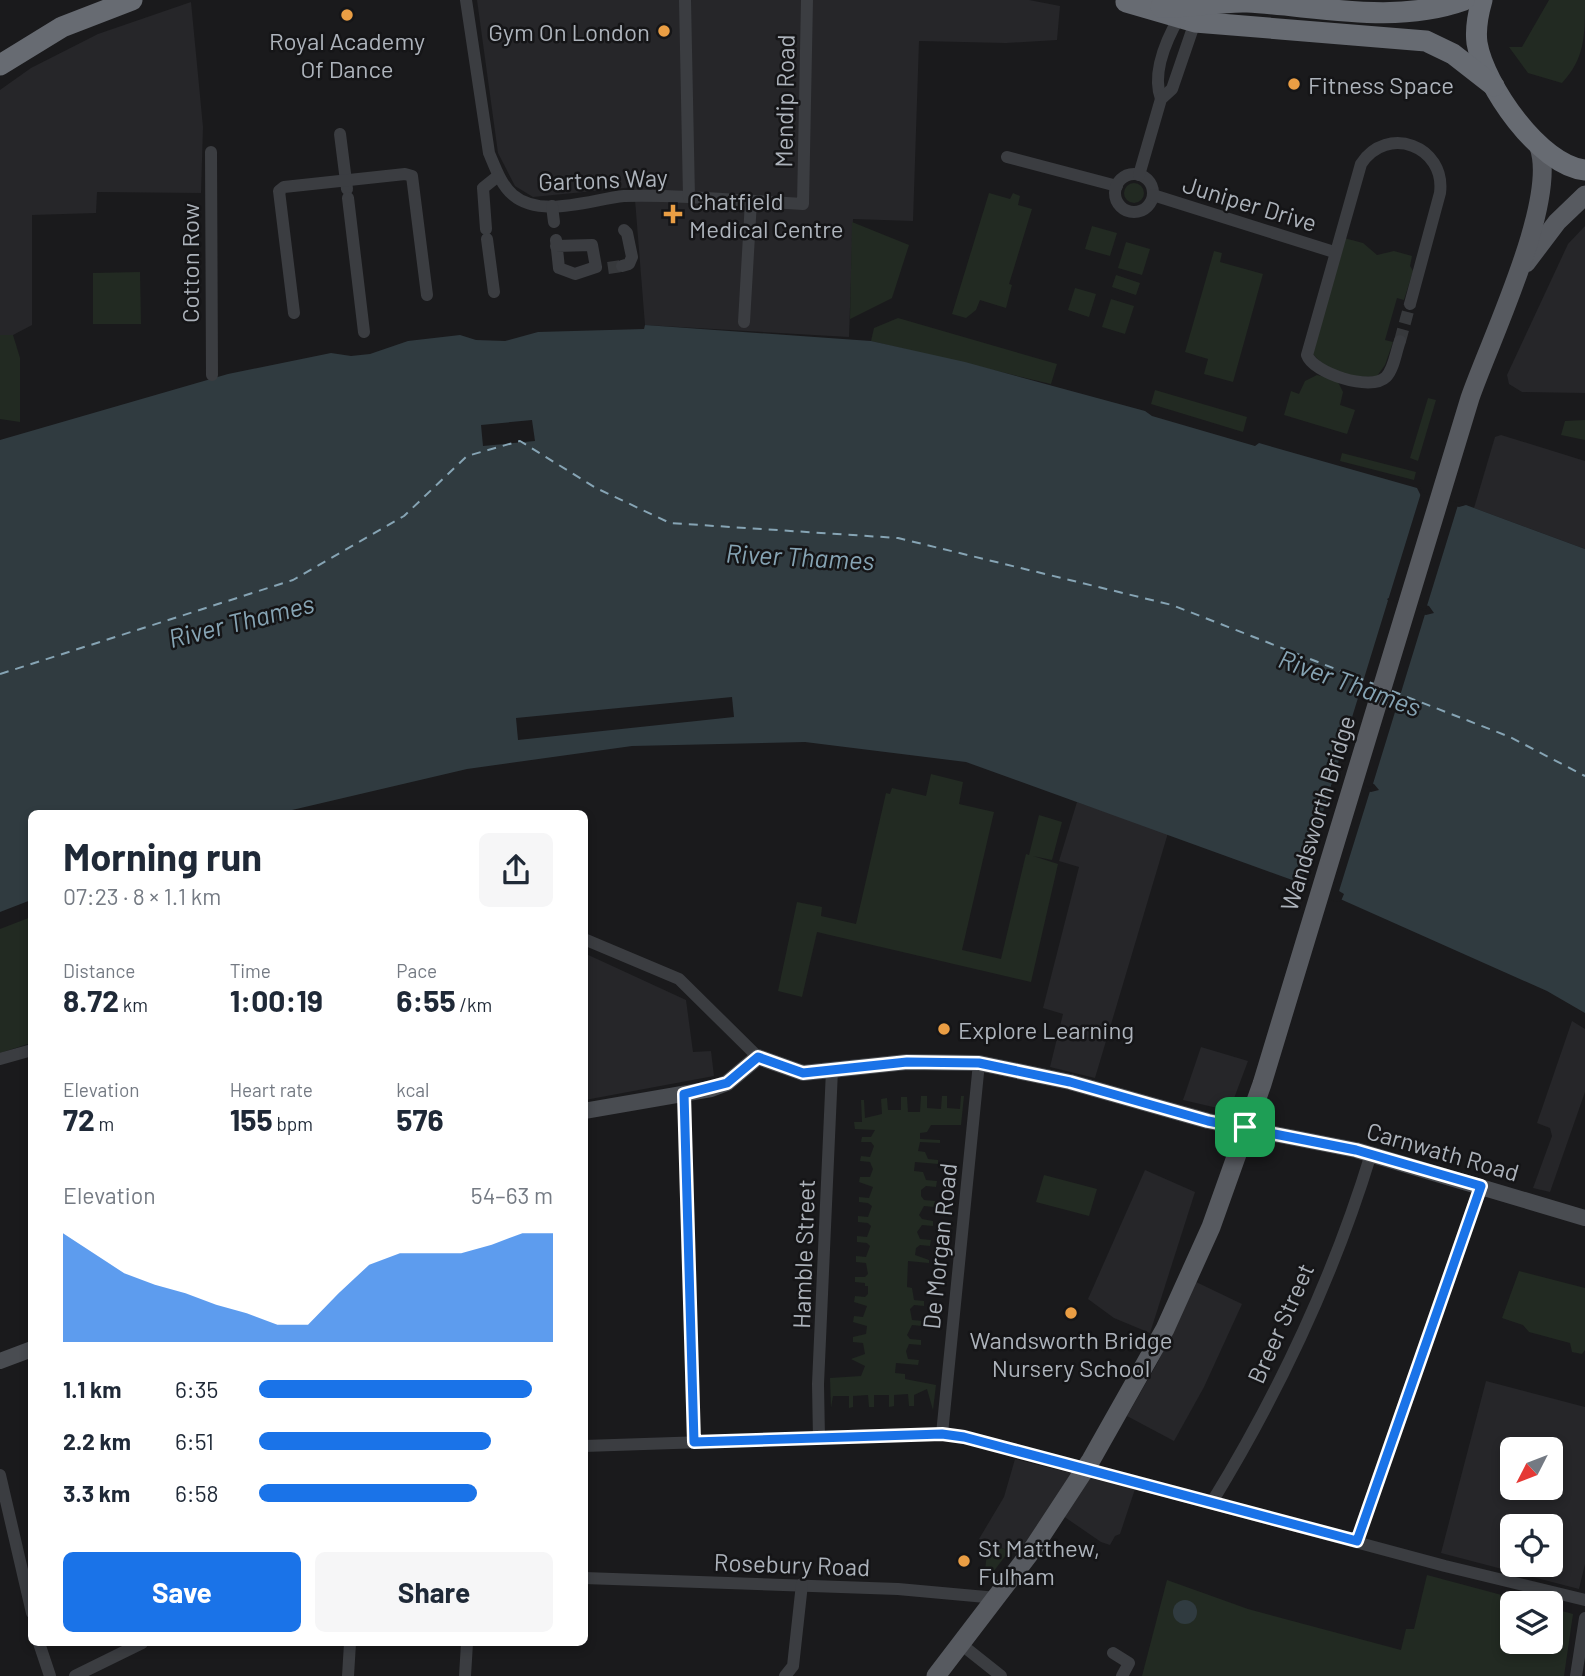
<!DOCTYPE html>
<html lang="en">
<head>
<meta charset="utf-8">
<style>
  :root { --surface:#fff; --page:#f6f6f7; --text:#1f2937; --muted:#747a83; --accent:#1a73e8 }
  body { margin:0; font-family:Barlow,sans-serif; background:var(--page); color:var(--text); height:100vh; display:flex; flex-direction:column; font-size:26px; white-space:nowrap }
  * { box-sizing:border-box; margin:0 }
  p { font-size:23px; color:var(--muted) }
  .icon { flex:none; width:38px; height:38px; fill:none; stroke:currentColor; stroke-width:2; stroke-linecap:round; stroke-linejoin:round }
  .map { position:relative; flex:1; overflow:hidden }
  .side { position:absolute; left:28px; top:810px; width:560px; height:836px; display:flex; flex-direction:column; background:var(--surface); border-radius:10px; box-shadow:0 4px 10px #0003 }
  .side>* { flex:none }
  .needle { width:46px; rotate:228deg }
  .fabs { position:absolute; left:1500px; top:1437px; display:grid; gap:14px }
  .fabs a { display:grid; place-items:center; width:63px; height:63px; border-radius:10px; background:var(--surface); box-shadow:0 4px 10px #0003; font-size:35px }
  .pin { position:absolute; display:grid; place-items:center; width:60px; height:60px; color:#fff; margin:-30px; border-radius:14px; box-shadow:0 4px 10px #0006 }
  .round { display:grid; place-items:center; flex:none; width:74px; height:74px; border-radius:10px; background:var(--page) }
  .summary { display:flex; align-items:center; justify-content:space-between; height:119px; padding:0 35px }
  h1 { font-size:38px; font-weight:700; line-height:52px }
  .stats { display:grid; grid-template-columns:repeat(3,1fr); gap:10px; height:119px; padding:7px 35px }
  .stats div { display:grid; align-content:center }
  .stats b { font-size:30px; font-weight:700 }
  .stats small { font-size:19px; font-weight:400 }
  .stats p { font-size:19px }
  .chart { height:196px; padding:14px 35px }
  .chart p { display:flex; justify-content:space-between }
  .chart svg { width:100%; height:126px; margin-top:7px; fill:var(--accent); opacity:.7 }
  .primary-button { display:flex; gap:14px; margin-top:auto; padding:14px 35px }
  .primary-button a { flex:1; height:80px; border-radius:10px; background:var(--accent); color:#fff; font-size:28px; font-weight:700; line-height:80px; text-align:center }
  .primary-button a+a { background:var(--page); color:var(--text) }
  ul { padding:0 35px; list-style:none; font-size:23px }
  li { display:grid; grid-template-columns:112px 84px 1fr; align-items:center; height:52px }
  li i { height:18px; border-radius:9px; background:var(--accent) }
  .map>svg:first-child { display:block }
</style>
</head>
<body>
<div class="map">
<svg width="1585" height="1676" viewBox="0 0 1585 1676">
  <rect width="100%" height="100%" fill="#1a1a1c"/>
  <g fill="#262629" fill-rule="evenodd">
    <polygon points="477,0 1029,0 1060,6 1057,40 1006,43 919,41 913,221 853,219 849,337 645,325 634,187 533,197 515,186 498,153"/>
    <polygon points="191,2 203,127 201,193 97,192 96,213 32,215 32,325 13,335 0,335 0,90 31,68 98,34"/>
    <polygon points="1585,226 1585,393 1522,392 1509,384 1507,375 1568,244"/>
    <polygon points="1501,435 1585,461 1585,549 1474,508 1495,437"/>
    <polygon points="1077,802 1168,833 1095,1078 1050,1067 1063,1014 1043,1008 1079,867 1059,861"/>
    <polygon points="584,953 686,1000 693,1052 711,1051 714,1076 585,1100"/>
    <polygon points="1572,1021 1585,1029 1585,1092 1550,1192 1533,1188 1552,1136 1550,1128 1537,1123"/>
    <polygon points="1201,1047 1248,1061 1233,1101 1226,1107 1213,1107 1183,1100"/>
    <polygon points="1145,1170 1195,1192 1150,1333 1114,1318 1088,1299"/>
    <polygon points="1194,1281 1242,1304 1204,1387 1174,1441 1127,1416 1158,1362"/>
    <path d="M1486,1381L1585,1407V1564L1579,1589L1441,1553ZM1512,1449H1550V1488H1512ZM1512,1526H1550V1564H1512Z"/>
    <polygon points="1015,1459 1135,1489 1120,1534 1115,1536 1110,1545 1101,1542 1053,1509 1019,1555 979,1539 1004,1497"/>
  </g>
  <g fill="#222a22">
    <path d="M1549,0H1585C1585,36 1585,58 1562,83L1528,73L1509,47H1522Z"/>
    <circle cx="1134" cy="193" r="10"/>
    <polygon points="989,193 1010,199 1013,193 1020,196 1018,205 1032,209 1009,284 1012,285 1006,308 980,300 976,310 966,318 952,314"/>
    <polygon points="852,222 909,245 892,298 850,319"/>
    <polygon points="1092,226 1117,233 1110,256 1085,249"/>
    <path d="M1344,238L1363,243L1377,255L1394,251L1412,256L1410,266L1413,271L1404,300L1397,298L1385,340L1393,342L1385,365L1377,376C1354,379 1327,372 1313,354Z"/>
    <polygon points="1126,242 1150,249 1142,275 1118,268"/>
    <polygon points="1214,251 1222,253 1220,262 1263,274 1233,382 1204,374 1208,359 1185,352"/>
    <polygon points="140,272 141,324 93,324 93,273"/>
    <polygon points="1116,275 1140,283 1136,295 1112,287"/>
    <polygon points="1075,288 1096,294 1089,317 1068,310"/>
    <polygon points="1111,299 1134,306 1125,334 1102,327"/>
    <polygon points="898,318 1057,364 1051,384 871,341 874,328"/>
    <polygon points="0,335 13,335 20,358 20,422 0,419"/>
    <polygon points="1317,375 1337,380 1343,392 1340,405 1355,410 1347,434 1284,415 1291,391 1299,394 1305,381"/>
    <polygon points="1155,390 1247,417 1243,432 1151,404"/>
    <polygon points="1428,398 1436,400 1418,461 1410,458"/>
    <polygon points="1585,420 1585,440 1561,435 1565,421"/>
    <polygon points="1342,453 1416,472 1414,480 1340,461"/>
    <polygon points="931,774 963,782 959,804 994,812 962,950 1001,959 1026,854 1029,855 1039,815 1062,822 1052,860 1033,856 1058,864 1031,982 817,932 802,997 778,991 797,902 822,907 821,916 856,924 886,793 890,794 892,788 926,796"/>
    <polygon points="31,917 31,1043 0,1053 0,929"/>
    <polygon points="921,1096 927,1096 927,1108 941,1109 942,1096 947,1096 947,1108 960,1109 961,1096 964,1096 961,1125 931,1125 927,1132 920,1133 920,1139 940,1140 940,1143 920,1142 918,1151 925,1152 928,1159 938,1160 938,1164 915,1162 914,1171 923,1172 926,1180 937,1181 936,1187 926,1186 921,1190 921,1196 924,1200 935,1201 934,1207 924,1206 919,1215 922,1219 933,1221 933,1226 922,1225 917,1232 920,1239 931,1240 930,1246 920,1245 916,1248 915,1255 929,1260 929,1263 908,1261 907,1287 912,1288 914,1300 924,1301 924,1306 914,1305 910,1309 912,1320 923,1321 922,1326 912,1325 907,1335 910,1339 921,1340 921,1345 909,1344 906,1351 908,1359 919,1360 918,1365 896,1363 895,1373 905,1374 905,1379 936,1385 933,1410 927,1389 914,1395 914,1406 909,1406 908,1394 894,1395 894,1406 889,1407 889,1395 874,1395 874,1407 869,1407 868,1395 853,1396 853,1407 849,1408 849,1396 833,1396 831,1408 830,1378 861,1376 865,1366 851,1359 865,1354 863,1343 853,1342 853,1337 866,1334 867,1326 853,1322 854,1316 863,1317 867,1306 854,1302 855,1296 865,1297 868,1294 868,1286 865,1286 865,1283 855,1282 855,1277 865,1277 868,1274 866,1263 856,1262 856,1256 866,1257 870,1246 867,1243 857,1242 857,1236 867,1237 871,1226 868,1223 858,1222 858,1216 868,1217 872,1206 868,1203 859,1202 859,1197 869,1198 873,1187 859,1182 860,1177 870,1177 873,1169 870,1162 860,1161 861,1156 870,1157 874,1146 871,1142 861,1142 862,1137 871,1137 875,1130 855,1129 854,1122 862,1122 861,1100 864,1100 865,1118 882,1114 881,1099 887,1098 888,1110 901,1110 901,1097 907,1097 908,1112 920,1112"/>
    <polygon points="1044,1175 1097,1189 1089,1216 1036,1202"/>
    <polygon points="1519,1271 1585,1288 1585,1350 1582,1354 1572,1352 1570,1343 1529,1332 1523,1325 1502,1318"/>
    <polygon points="988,1543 1009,1551 987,1580 984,1580"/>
    <polygon points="1427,1575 1532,1603 1512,1603 1512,1642 1550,1642 1551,1608 1573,1614 1564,1676 1142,1676 1167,1580 1248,1609 1401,1650 1406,1629 1414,1629"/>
  </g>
  <g fill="#303b40" fill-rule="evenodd">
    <path d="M645,325L871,341L965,362L1145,411L1152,416L1255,446L1259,443L1417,488L1421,496L1459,507L1466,505L1585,549V1013L1547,991L1320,890L966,762L805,742L632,746L467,769L275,814H32L31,900L0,912V440L228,374L331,353L351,356L370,354L408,341L460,335L476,340L505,341L538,332L644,329ZM1393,596L1429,606L1434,613L1426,615L1391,604L1387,599ZM1338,773L1374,784L1379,790L1371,792L1336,781L1332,776Z"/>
    <circle cx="1185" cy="1612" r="12"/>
  </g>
  <g fill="#1a1a1c">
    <polygon points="532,420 535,441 483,446 481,425"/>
    <polygon points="1420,487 1423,493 1459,503 1465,501 1463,506 1458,505 1426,609 1391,600 1426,611 1372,787 1336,777 1371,788 1339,891 1344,894 1341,901 1336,902 1297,884 1298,879 1302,880 1421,493"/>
    <polygon points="732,697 734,717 518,740 516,718"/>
  </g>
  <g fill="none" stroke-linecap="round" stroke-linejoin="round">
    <g stroke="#86a4b4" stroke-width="2" stroke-dasharray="9 7" stroke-linecap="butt">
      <polyline points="0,674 293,580 404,516 467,456 520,441 596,488 670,523 898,538 1172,605 1374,684"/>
      <polyline points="1392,691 1510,737 1585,776"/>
    </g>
    <g stroke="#37393c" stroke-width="12" stroke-dasharray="12 6" stroke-linecap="butt">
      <polyline points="608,268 622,266"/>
      <polyline points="1400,341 1410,304"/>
    </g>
    <g stroke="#3b3d41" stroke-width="12">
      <path d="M466,0L489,153C495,167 501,185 513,195C541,219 592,199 624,196C646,195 668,196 689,197"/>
      <polyline points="685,0 689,197 803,204 807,0"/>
      <path d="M1161,99C1151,72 1167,38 1181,14"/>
      <polyline points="340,134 347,189"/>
      <polyline points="211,152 212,375"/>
      <polyline points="1007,157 1117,186"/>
      <circle cx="1134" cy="193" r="19"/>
      <polyline points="1139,175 1161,99 1172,89 1196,19"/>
      <polyline points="1153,195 1334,252"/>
      <polyline points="348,198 364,332"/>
      <polyline points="552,206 554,222"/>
      <polyline points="486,229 483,188 498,176"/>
      <polyline points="487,239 494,292"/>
      <polyline points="556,240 559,268 575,274 596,267 592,245 556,246"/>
      <polyline points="622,266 629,264 632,257 627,233 624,230"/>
      <polyline points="294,313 279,191 284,187 405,174 412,176 427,295"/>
      <polyline points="744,322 751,201"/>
      <path d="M1400,341C1396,351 1394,369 1386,377C1371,392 1313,373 1307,355L1361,164C1387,124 1446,146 1440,193L1410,304"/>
      <polyline points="584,939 679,979 758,1057"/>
      <polyline points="0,1059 32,1050"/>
      <polyline points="684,1094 694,1442"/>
      <polyline points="942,1434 979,1063"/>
      <polyline points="819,1439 818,1384 832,1070"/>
      <polyline points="584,1446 942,1434 964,1437 1445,1566 1585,1600"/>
      <polyline points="0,1475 32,1613"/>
      <path d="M1212,1502C1278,1394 1334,1275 1371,1154"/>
      <polyline points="1357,1541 1481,1186"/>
      <polyline points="584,1578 898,1589 997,1598"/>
      <polyline points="39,1643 50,1676"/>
      <polyline points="962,1645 1001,1676"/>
      <polyline points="1113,1653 1129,1663 1122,1676"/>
      <polyline points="75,1676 142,1643"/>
      <polyline points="348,1676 350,1643"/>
      <polyline points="465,1676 467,1643"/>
      <polyline points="785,1676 793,1666 802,1584"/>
      <polyline points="1576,1676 1585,1618"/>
    </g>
    <g stroke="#494c51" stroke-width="16">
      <polyline points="584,1111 711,1089 727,1083 758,1057 803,1073 907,1062 979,1063 1070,1082 1208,1121 1356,1150 1585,1218"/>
      <polyline points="0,1361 32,1349"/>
    </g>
    <g stroke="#575a60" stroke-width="19">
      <polyline points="1526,263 1557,222 1585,195"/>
      <path d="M936,1676L1030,1553L1091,1460L1165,1329L1211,1227L1262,1084L1470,398C1490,340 1558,201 1539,147"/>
    </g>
    <g stroke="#676b72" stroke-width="21">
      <path d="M1482,0C1478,14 1475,28 1477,43C1484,85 1540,166 1585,170"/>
      <polyline points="1126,2 1195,22 1426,41 1453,54 1494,86"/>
      <path d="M1161,7C1190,8 1218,1 1247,2C1319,6 1394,25 1464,0"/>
      <polyline points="0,65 62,27 132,0"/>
    </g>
  </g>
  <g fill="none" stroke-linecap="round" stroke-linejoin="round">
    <defs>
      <polygon id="route" points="758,1057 803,1073 907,1062 979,1063 1070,1082 1208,1121 1356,1150 1481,1186 1357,1541 964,1437 942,1434 694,1442 684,1094 727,1083"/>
    </defs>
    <use href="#route" stroke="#fff" stroke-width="14"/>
    <use href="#route" stroke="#1a73e8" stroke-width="9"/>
  </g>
  <g fill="#ea9e44" stroke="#151517" stroke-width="2.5">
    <circle cx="347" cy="15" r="7"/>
    <circle cx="664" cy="31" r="7"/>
    <circle cx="1294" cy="84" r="7"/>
    <path d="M669.5 203.5h7v7h7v7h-7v7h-7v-7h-7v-7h7z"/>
    <circle cx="944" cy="1029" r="7"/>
    <circle cx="1071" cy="1313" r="7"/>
    <circle cx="964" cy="1561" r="7"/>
  </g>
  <g text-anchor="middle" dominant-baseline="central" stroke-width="5" stroke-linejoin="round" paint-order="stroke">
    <g font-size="24" fill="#adb3bb" stroke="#151517" text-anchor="start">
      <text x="650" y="31" text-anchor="end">Gym On London</text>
      <text x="347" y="40" text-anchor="middle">Royal Academy<tspan x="347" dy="28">Of Dance</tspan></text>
      <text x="1308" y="84">Fitness Space</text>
      <text x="689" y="200">Chatfield<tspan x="689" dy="28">Medical Centre</tspan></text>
      <text x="958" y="1029">Explore Learning</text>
      <text x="1071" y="1339" text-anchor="middle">Wandsworth Bridge<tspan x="1071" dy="28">Nursery School</tspan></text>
      <text x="978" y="1547">St Matthew,<tspan x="978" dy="28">Fulham</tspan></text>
    </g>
    <g font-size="24" fill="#adb3bb" stroke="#151517">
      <text transform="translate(784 101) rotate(-89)">Mendip Road</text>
      <text transform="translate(603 179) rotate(-2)">Gartons Way</text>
      <text transform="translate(1250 203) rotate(17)">Juniper Drive</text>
      <text transform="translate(189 263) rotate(-90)">Cotton Row</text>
      <text transform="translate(1317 813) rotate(-73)">Wandsworth Bridge</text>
      <text transform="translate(1443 1151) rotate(16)">Carnwath Road</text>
      <text transform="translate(939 1246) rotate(-84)">De Morgan Road</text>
      <text transform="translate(803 1254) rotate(-88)">Hamble Street</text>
      <text transform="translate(1280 1323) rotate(-66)">Breer Street</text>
      <text transform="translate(792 1564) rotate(2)">Rosebury Road</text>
    </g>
    <g font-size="26" font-style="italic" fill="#86a4b4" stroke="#151517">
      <text transform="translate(800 556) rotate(3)">River Thames</text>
      <text transform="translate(241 620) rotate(-14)">River Thames</text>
      <text transform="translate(1350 682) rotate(20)">River Thames</text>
    </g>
  </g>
</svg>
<div class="fabs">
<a><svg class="needle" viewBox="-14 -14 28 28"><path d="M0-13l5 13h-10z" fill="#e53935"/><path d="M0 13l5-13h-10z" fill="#747a83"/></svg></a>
<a><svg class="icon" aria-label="locate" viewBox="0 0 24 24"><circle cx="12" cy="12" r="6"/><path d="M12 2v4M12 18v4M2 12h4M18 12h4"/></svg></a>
<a><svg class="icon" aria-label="layers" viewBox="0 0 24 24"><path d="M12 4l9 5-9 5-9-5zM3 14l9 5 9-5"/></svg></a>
</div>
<div class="pin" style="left:1245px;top:1127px;background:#1e9e55"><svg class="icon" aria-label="arrive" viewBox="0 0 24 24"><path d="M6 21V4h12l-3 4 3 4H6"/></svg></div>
<section class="side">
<div class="summary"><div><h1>Morning run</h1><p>07:23 · 8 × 1.1 km</p></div><a class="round"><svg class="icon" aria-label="share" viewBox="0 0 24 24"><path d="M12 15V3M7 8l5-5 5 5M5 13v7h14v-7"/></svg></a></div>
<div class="stats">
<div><p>Distance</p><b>8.72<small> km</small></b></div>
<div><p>Time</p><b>1:00:19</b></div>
<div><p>Pace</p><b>6:55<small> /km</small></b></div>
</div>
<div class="stats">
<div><p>Elevation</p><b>72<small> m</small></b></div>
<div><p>Heart rate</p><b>155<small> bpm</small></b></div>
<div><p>kcal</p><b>576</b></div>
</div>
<div class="chart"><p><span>Elevation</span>54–63 m</p>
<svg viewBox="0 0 160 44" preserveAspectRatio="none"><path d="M0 44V6L10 13L20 20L30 24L40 27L50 31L60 34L70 38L80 38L90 27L100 17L110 13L120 13L130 13L140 10L150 6L160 6V44z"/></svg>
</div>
<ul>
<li><b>1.1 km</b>6:35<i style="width:93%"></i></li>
<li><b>2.2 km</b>6:51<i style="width:79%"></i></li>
<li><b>3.3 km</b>6:58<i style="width:74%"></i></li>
</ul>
<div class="primary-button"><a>Save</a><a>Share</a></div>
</section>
</div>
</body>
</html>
